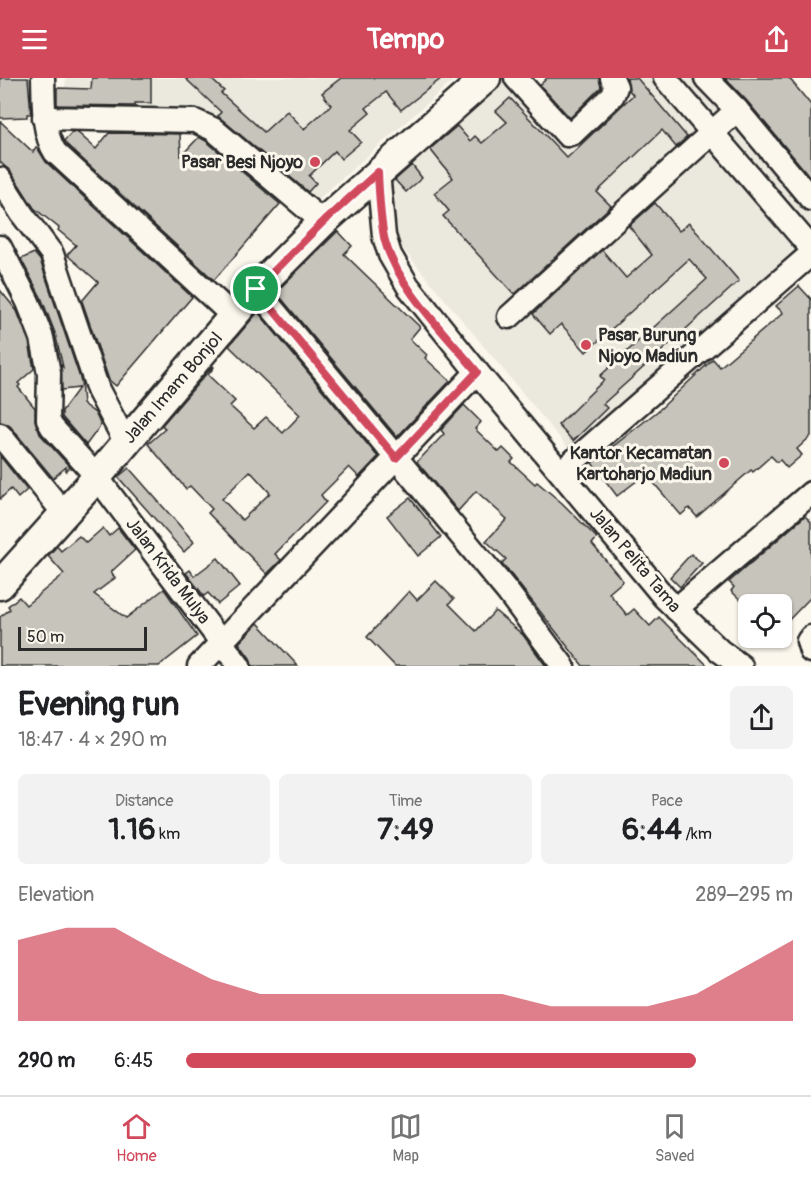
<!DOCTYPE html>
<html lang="en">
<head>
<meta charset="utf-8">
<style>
  :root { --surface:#fff; --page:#f2f2f2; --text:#202124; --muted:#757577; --line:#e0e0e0; --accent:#d1495b }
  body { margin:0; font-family:Pangolin,sans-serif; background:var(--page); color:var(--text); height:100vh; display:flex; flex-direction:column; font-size:22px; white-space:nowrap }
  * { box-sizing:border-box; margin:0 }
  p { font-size:20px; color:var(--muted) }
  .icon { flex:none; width:33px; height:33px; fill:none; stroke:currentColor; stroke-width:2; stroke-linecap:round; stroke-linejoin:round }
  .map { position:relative; height:588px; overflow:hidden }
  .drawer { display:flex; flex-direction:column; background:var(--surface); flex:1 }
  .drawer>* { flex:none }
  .fabs { position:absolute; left:738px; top:516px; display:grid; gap:12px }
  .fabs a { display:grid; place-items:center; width:54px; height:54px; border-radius:9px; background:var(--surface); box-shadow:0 2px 4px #0004; font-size:30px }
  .scale { position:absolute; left:18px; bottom:15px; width:129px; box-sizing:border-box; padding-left:6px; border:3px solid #2b2b2b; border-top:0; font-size:16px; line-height:21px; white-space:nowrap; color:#2b2b2b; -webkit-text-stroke:4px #fbf7ec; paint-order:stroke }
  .pin { position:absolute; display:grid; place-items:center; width:51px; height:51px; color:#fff; margin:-26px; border:3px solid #fff; border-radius:50%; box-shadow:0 2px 6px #0007 }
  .round { display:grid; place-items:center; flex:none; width:63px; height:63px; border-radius:9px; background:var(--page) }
  .overview { display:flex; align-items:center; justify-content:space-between; height:102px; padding:0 18px }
  h1 { font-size:33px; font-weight:700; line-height:45px }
  .figures { display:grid; grid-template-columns:repeat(3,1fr); gap:9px; height:102px; padding:6px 18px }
  .figures div { display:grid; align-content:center; border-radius:9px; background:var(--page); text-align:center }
  .figures b { font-size:30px; font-weight:700 }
  .figures small { font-size:16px; font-weight:400 }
  .figures p { font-size:16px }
  .chart { height:168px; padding:12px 18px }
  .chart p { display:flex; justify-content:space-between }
  .chart svg { width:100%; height:108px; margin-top:6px; fill:var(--accent); opacity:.7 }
  ul { padding:0 18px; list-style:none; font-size:20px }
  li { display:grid; grid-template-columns:96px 72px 1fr; align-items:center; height:45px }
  li i { height:15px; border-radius:8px; background:var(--accent) }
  header { display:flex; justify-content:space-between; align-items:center; height:78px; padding:0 18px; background:var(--accent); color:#fff; font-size:27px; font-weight:700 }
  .menu { display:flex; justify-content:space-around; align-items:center; height:84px; border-top:2px solid var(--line); background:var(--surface); font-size:16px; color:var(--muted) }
  .menu a { display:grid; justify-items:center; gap:3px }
  .menu .current { color:var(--accent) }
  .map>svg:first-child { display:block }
</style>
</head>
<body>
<header><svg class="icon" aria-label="menu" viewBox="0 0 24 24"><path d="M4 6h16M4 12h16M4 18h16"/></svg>Tempo<svg class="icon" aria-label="share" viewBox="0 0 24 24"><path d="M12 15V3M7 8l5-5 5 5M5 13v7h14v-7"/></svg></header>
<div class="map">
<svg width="811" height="588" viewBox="0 0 811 588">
  <rect width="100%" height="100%" fill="#fbf7ec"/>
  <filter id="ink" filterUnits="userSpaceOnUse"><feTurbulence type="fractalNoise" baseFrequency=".0167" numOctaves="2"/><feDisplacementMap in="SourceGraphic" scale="12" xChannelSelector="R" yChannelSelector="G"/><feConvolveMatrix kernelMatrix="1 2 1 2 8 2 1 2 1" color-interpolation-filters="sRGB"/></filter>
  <g filter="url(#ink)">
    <g fill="#ebe8de">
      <polygon points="66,0 456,0 316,123 221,44 62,35"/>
      <polygon points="502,0 568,64 616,0 698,0 811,128 811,163 569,371 394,160 390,96"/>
    </g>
    <g fill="#c7c4bc" stroke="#2b2b2b" stroke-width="1.5" fill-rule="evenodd">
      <polygon points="0,0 28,0 31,36 27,36 27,39 0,40"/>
      <polygon points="92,0 151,0 151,25 135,25 135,28 57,27 57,10 91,11"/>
      <polygon points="185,0 210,0 224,13 221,15 264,54 287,33 304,51 331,27 322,15 341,0 442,0 401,32 386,14 366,30 370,35 350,52 361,64 341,81 335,73 309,98 316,105 308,114 218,38 221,34"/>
      <polygon points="547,0 599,0 601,9 570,40 540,7"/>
      <polygon points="627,0 637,0 687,59 676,69 662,52 597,114 611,128 515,216 513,215 443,138 449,133 434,115 453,100 430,71 457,48 470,63 475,58 482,65 507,44 496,33 510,20 567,80 633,17 629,12"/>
      <polygon points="725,0 789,0 811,27 811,100 747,23"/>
      <polygon points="0,43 33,74 36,69 38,71 46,84 192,219 116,308 109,302 82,223 98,204 67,177 76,167 58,152 59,150 34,130 11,94 0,84"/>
      <polygon points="72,54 77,54 96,71 109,55 180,56 181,78 199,59 206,63 280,126 214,202 66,66 64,63"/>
      <polygon points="412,87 422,100 406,114 395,102"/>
      <polygon points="655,125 679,153 689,145 739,203 603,326 607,330 573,363 558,347 604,302 600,298 707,201 689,181 586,274 561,246 550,256 533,236 602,172 626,200 652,177 629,148"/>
      <polygon points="338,153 352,168 344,176 420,249 410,261 427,277 425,280 450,303 397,359 276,214"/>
      <polygon points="34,175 40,182 81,303 83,326 95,335 101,347 86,367 62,339 62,333 79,310 62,312 61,287 63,289 55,255 41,219 21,181"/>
      <polygon points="799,208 811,221 811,358 797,371 802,377 787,390 780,382 777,384 771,378 753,394 751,392 697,439 689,430 681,437 646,396 617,418 592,385 659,332 713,281 720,289 783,235 776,228"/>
      <polygon points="0,212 17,233 29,264 34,291 18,305 20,307 18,309 35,330 35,342 40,356 70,389 66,393 66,389 53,400 10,348 0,344"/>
      <path d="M258,234L378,379L359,399L349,389L321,417L326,424L275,476L281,482L267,496L208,435L212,431L190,408L186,411L148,366L165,351L162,347L213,288L214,289L208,297L235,323L230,328L254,350L266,339L283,355L300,337L229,268ZM250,393L270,415L242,442L222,421Z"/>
      <polygon points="464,327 481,344 475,351 499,374 503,370 514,381 511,384 535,406 537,404 562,425 597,460 592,466 623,503 609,515 627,537 634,531 650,548 659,539 708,588 583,588 502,485 506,481 486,463 507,441 476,413 458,433 417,384 444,356 441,352"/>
      <polygon points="0,378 27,412 18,420 11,411 0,421"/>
      <polygon points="129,390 194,464 184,474 118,399"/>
      <polygon points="410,420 441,459 418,478 387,438"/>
      <polygon points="805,438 811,444 811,519 782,549 782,526 745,526 731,513 734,509 729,504"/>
      <polygon points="103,450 109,458 118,450 135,472 111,494 115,500 94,516 126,540 164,511 197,558 159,588 0,588 0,539 10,531 8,528 19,519 26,527 64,496 48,478 57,468 61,473 79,458 86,465"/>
      <polygon points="691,476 702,485 680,509 670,499"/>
      <polygon points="218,480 240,508 218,526 208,515 204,518 186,495 190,492 194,498"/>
      <polygon points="436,503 454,521 449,526 476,553 495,533 523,557 546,588 395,588 367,559 409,513 417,522"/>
      <polygon points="258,545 298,588 252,588 250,580 239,565"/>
    </g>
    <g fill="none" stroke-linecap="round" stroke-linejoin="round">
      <defs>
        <g id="minor">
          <path d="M43,0C44,24 42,53 55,74L234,239"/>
          <polyline points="516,0 567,57 573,55 613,17 616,9 612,0"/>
          <polyline points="665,0 811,170"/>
          <polyline points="706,0 737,32 811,121"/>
          <polyline points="44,40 195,43 213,51 323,144"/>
          <polyline points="378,94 384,158 390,177 408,208 477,294 664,519 720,573 741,588"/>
          <polyline points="0,101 22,136 52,176 98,312 126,365"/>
          <polyline points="0,169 28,224 42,260 49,295 48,342 52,349 97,399 239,588"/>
          <polyline points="256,211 507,513 563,588"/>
          <polyline points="509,239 737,32"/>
          <polyline points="0,357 63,434"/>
          <polyline points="561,394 811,176"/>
          <polyline points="676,531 811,415"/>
          <polyline points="811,559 808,563 811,573"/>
          <polyline points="199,588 477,294"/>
        </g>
        <polyline id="major" points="0,507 97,399 256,211 323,144 486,0"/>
      </defs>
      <use href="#minor" stroke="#2b2b2b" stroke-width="27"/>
      <use href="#major" stroke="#2b2b2b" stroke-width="33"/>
      <use href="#minor" stroke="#fbf7ec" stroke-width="22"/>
      <use href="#major" stroke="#fbf7ec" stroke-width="28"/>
    </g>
  </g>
  <g fill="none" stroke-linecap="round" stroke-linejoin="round" filter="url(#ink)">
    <defs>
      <path id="route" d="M378,94C379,116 380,138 384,159C395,207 446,256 477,294L396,380L256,211L323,144Z"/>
    </defs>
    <use href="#route" stroke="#fff" stroke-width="12"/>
    <use href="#route" stroke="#d1495b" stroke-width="8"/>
  </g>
  <g fill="#d1495b" stroke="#fbf7ec" stroke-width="2">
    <circle cx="315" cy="84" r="6"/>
    <circle cx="586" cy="267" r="6"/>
    <circle cx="724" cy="385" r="6"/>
  </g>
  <g text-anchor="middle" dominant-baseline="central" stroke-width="6" stroke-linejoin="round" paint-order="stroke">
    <g font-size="18" font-weight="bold" fill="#2b2b2b" stroke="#fbf7ec" text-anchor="end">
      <text x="303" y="84">Pasar Besi Njoyo</text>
      <text x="598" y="257" text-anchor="start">Pasar Burung<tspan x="598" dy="21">Njoyo Madiun</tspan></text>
      <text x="712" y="375">Kantor Kecamatan<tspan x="712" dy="21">Kartoharjo Madiun</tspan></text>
    </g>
    <g font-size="18" fill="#2b2b2b" stroke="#fbf7ec">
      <text transform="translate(173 310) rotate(-49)">Jalan Imam Bonjol</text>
      <text transform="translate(635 482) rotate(50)">Jalan Pelita Tama</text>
      <text transform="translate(168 493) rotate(53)">Jalan Krida Mulya</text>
    </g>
  </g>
</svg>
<div class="fabs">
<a><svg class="icon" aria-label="locate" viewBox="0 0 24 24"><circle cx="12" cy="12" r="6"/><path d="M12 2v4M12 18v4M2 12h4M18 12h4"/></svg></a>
</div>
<div class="scale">50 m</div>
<div class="pin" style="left:256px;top:211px;background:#1e9e55"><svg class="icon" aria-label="arrive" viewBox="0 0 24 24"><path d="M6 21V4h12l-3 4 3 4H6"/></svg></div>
</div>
<section class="drawer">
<div class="overview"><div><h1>Evening run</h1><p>18:47 · 4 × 290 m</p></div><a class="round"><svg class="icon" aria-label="share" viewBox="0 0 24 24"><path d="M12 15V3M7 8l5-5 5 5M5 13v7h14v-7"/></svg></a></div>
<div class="figures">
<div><p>Distance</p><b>1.16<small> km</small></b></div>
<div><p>Time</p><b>7:49</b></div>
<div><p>Pace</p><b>6:44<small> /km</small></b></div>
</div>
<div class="chart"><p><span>Elevation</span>289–295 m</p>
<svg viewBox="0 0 160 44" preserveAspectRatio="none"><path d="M0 44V11L10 6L20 6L30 17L40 27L50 33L60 33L70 33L80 33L90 33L100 33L110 38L120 38L130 38L140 33L150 22L160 11V44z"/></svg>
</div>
<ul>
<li><b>290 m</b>6:45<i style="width:84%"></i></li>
</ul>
</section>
<nav class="menu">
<a class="current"><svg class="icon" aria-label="home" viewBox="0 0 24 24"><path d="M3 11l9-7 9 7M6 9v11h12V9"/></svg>Home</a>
<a><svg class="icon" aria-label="map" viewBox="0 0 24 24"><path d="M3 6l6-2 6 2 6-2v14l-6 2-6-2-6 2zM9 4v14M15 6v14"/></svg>Map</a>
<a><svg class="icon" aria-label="saved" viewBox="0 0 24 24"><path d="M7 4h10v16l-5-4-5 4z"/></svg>Saved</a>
</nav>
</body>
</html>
